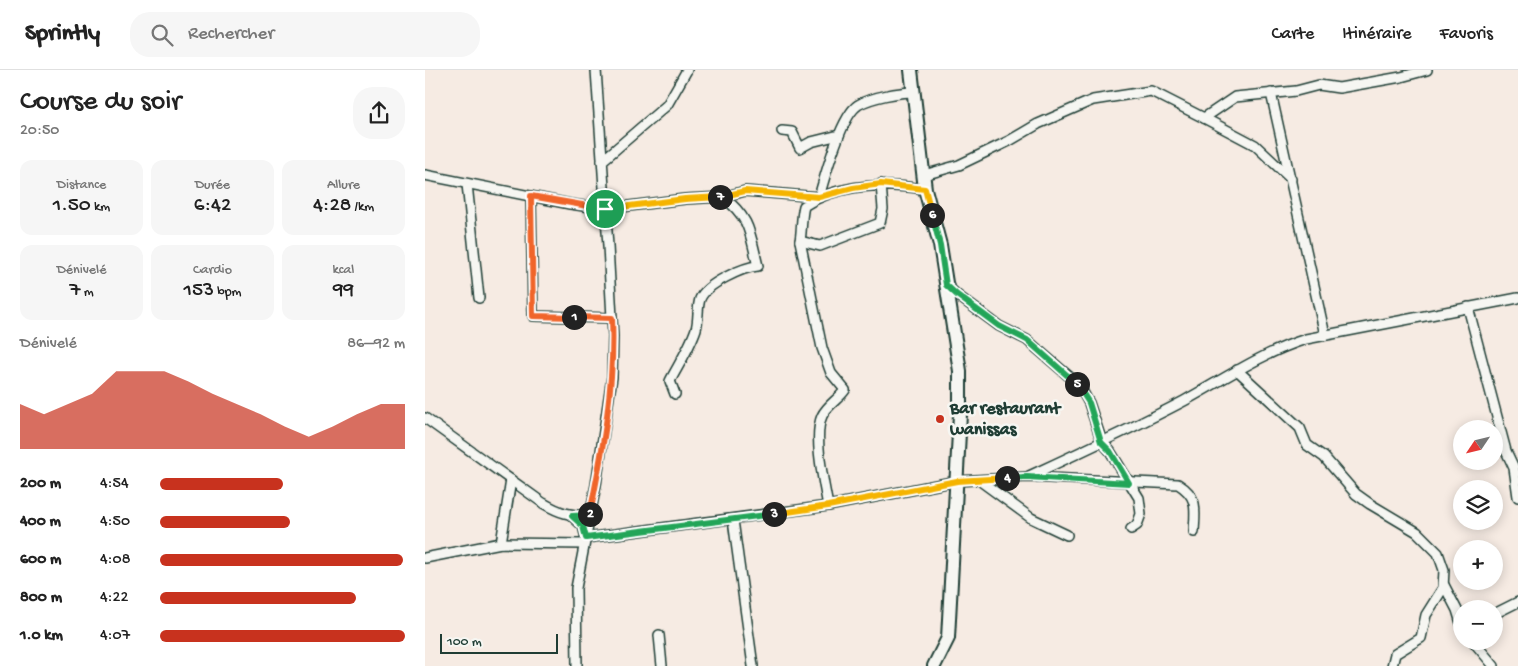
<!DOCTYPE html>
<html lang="fr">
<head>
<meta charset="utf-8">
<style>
  :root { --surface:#fff; --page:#f6f6f6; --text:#222; --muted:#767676; --line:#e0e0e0; --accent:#c8321e }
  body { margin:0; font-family:"Gochi Hand",sans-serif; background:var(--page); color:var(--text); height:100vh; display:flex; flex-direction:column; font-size:19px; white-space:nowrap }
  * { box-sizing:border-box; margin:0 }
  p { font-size:16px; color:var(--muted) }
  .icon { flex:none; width:28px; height:28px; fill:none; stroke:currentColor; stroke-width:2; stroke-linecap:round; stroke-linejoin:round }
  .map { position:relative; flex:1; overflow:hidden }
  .drawer { display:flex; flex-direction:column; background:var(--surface); width:425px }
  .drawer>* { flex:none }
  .needle { width:32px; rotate:235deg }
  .buttons { position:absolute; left:1028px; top:350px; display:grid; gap:10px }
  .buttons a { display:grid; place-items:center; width:50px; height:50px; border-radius:50%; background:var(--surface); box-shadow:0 2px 12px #0003; font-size:25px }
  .scale { position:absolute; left:15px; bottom:12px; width:118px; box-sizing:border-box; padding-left:5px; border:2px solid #1f3d34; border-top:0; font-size:14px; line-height:18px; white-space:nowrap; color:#1f3d34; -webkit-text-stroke:4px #f6f6f2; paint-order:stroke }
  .pin { position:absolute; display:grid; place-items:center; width:42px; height:42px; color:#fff; margin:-21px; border:2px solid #fff; border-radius:50%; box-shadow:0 1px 5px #0007 }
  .km { position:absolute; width:25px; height:25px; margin:-12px; border-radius:50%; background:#222; color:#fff; font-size:14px; line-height:25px; text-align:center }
  .round { display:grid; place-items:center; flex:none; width:52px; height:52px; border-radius:20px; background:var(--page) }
  .headline { display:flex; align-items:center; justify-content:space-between; height:85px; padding:0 20px }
  h1 { font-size:28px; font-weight:600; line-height:38px }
  .metrics { display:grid; grid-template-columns:repeat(3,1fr); gap:8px; height:85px; padding:5px 20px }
  .metrics div { display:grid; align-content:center; border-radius:12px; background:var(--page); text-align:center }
  .metrics b { font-size:21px; font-weight:600 }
  .metrics small { font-size:14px; font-weight:400 }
  .metrics p { font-size:14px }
  .chart { height:140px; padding:10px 20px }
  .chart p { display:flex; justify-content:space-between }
  .chart svg { width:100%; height:90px; margin-top:5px; fill:var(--accent); opacity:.7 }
  ul { padding:0 20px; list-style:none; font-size:16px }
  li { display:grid; grid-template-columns:80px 60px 1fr; align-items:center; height:38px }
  li i { height:12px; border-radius:6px; background:var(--accent) }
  header { display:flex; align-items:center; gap:30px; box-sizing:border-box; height:70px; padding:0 25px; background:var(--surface); border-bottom:1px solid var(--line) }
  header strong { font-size:24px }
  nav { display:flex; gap:28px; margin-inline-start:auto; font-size:18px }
  .search { width:350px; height:45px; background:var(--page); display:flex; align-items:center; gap:12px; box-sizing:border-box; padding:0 18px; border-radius:20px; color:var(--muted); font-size:19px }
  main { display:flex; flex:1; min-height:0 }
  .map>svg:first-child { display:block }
</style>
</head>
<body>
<header>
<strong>Sprintly</strong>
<div class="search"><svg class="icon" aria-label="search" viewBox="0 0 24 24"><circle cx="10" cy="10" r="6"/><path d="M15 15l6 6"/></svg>Rechercher</div>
<nav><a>Carte</a><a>Itinéraire</a><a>Favoris</a></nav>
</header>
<main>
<section class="drawer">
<div class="headline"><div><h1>Course du soir</h1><p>20:50</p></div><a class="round"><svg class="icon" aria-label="share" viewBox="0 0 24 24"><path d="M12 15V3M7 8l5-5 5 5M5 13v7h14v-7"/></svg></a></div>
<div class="metrics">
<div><p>Distance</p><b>1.50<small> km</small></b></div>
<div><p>Durée</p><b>6:42</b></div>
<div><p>Allure</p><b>4:28<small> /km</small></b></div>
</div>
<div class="metrics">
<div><p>Dénivelé</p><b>7<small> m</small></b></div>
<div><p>Cardio</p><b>153<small> bpm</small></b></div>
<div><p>kcal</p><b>99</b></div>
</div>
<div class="chart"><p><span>Dénivelé</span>86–92 m</p>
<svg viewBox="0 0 160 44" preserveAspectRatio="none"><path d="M0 44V22L10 27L20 22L30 17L40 6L50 6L60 6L70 11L80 17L90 22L100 27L110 33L120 38L130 33L140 27L150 22L160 22V44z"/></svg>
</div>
<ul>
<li><b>200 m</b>4:54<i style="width:50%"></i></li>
<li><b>400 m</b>4:50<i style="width:53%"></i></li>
<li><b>600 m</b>4:08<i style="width:99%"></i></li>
<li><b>800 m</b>4:22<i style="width:80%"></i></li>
<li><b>1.0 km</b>4:07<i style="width:100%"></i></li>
</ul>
</section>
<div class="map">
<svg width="1093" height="596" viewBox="0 0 1093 596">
  <rect width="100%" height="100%" fill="#f6ebe3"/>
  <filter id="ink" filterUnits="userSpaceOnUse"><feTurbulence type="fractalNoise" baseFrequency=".02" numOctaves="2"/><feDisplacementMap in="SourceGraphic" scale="10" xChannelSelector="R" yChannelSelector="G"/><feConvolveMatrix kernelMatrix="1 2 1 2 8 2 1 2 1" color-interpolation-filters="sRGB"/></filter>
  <g filter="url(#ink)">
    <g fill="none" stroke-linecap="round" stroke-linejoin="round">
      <defs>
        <g id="minor">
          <polyline points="846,23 900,265"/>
          <polyline points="779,48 830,75 866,109"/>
          <polyline points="357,61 367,62 375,78 386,72 414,65"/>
          <polyline points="177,91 242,35 262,0"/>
          <polyline points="0,105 145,134 180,139 260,129 298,127 320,121 394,127"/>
          <polyline points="499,105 534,95 584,71 613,54 668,30 726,21 779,48 810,27 871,21 894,15 914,18 976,7 1002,0"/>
          <polyline points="42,114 54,228"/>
          <polyline points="106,126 108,246 187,248"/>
          <path d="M394,127C400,106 416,46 433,35C446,27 475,22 489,22"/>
          <polyline points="375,171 395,176 455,153 458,139 456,114"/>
          <polyline points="521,215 532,225 574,256 602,270 654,315 664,333 677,372 685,381 714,428 716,444 712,455 706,459"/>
          <polyline points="1043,237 1081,381 1089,398 1093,427"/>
          <polyline points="812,300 875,358 882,375 899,387 931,424 945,434 992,462 1013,483 1019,500 1018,518 1001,545 996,568 970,584 967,596"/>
          <path d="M250,324L245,311C254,294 265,277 271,259C274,249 272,238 275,229C281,214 318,197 333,196C325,165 326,148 298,127"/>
          <path d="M0,348L118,433C135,443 145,446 165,445"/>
          <path d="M604,406C656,382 708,358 759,331C799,309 837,283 881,269L1093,228"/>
          <polyline points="554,410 606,448 642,465"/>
          <path d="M403,436C399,414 388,366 397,346C402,335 414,329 420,320L406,303L397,278L375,171C377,159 376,148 379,136C415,113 459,113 500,119"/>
          <path d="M147,446L158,456L161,468L403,436L532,411L602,407L753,414C774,427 770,440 769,462"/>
          <polyline points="308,450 328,596"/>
          <polyline points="76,473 86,410"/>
          <polyline points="0,488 76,473 159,474"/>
          <polyline points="1019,515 1032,540 1036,553"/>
          <polyline points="1069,544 1093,532"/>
          <polyline points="234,565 237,596"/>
          <polyline points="1048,571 1069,596"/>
          <polyline points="152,596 151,518 171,415 187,307 188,266 183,176 171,0"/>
        </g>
        <polyline id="secondary" points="486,0 500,119 515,175 535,301 535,344 523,568 509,596"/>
      </defs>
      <use href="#minor" stroke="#1f3d34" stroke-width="12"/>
      <use href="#secondary" stroke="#1f3d34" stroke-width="16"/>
      <use href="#minor" stroke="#f6f6f2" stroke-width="9"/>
      <use href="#secondary" stroke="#f6f6f2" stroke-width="12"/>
    </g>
  </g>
  <g fill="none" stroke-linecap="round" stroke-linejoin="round" filter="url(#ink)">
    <defs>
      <polyline id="split-1" points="149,247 108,246 106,126 180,139"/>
      <path id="split-2" d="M149,247L187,248C190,314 178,379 165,444"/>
      <polyline id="split-3" points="165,444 165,445 147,446 158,456 161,468 349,444"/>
      <polyline id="split-4" points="349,444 403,436 532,411 582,408"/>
      <polyline id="split-5" points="582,408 602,407 704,413 685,381 676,372 664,333 652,314"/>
      <polyline id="split-6" points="507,145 515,175 521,215 532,225 574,256 602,270 652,314"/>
      <polyline id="split-7" points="295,127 320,121 394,127 428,118 456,114 500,119 507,145"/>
      <polyline id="split-8" points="180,139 260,129 295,127"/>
    </defs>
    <use href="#split-1" stroke="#fff" stroke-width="10"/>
    <use href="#split-2" stroke="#fff" stroke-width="10"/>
    <use href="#split-3" stroke="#fff" stroke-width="10"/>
    <use href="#split-4" stroke="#fff" stroke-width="10"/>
    <use href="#split-5" stroke="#fff" stroke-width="10"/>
    <use href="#split-6" stroke="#fff" stroke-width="10"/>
    <use href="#split-7" stroke="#fff" stroke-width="10"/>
    <use href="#split-8" stroke="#fff" stroke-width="10"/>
    <use href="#split-1" stroke="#f0652b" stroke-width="6"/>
    <use href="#split-2" stroke="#f0652b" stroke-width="6"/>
    <use href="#split-3" stroke="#22a559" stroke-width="6"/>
    <use href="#split-4" stroke="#f5b400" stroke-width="6"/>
    <use href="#split-5" stroke="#22a559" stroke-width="6"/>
    <use href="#split-6" stroke="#22a559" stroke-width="6"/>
    <use href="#split-7" stroke="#f5b400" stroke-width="6"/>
    <use href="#split-8" stroke="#f5b400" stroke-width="6"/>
  </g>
  <circle fill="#c8321e" stroke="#f6f6f2" stroke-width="2" cx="515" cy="349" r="5"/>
  <g text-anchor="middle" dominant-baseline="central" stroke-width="5" stroke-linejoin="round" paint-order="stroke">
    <g font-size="18" font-weight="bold" fill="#1f3d34" stroke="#f6f6f2" text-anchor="start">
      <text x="525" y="339">Bar restaurant<tspan x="525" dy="21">wanissas</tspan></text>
    </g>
  </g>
</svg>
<div class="buttons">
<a><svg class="needle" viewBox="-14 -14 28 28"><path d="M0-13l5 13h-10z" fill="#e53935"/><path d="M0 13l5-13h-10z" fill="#767676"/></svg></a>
<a><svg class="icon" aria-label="layers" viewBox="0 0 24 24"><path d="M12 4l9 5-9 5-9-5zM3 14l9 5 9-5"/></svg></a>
<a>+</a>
<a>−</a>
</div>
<div class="scale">100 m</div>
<div class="pin" style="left:180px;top:139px;background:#1e9e55"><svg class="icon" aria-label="arrive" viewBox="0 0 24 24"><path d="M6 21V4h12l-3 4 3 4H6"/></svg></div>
<b class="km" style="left:149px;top:247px">1</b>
<b class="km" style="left:165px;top:444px">2</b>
<b class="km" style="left:349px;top:444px">3</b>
<b class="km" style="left:582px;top:408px">4</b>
<b class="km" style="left:652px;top:314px">5</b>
<b class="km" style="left:507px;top:145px">6</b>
<b class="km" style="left:295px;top:127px">7</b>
</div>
</main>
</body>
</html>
